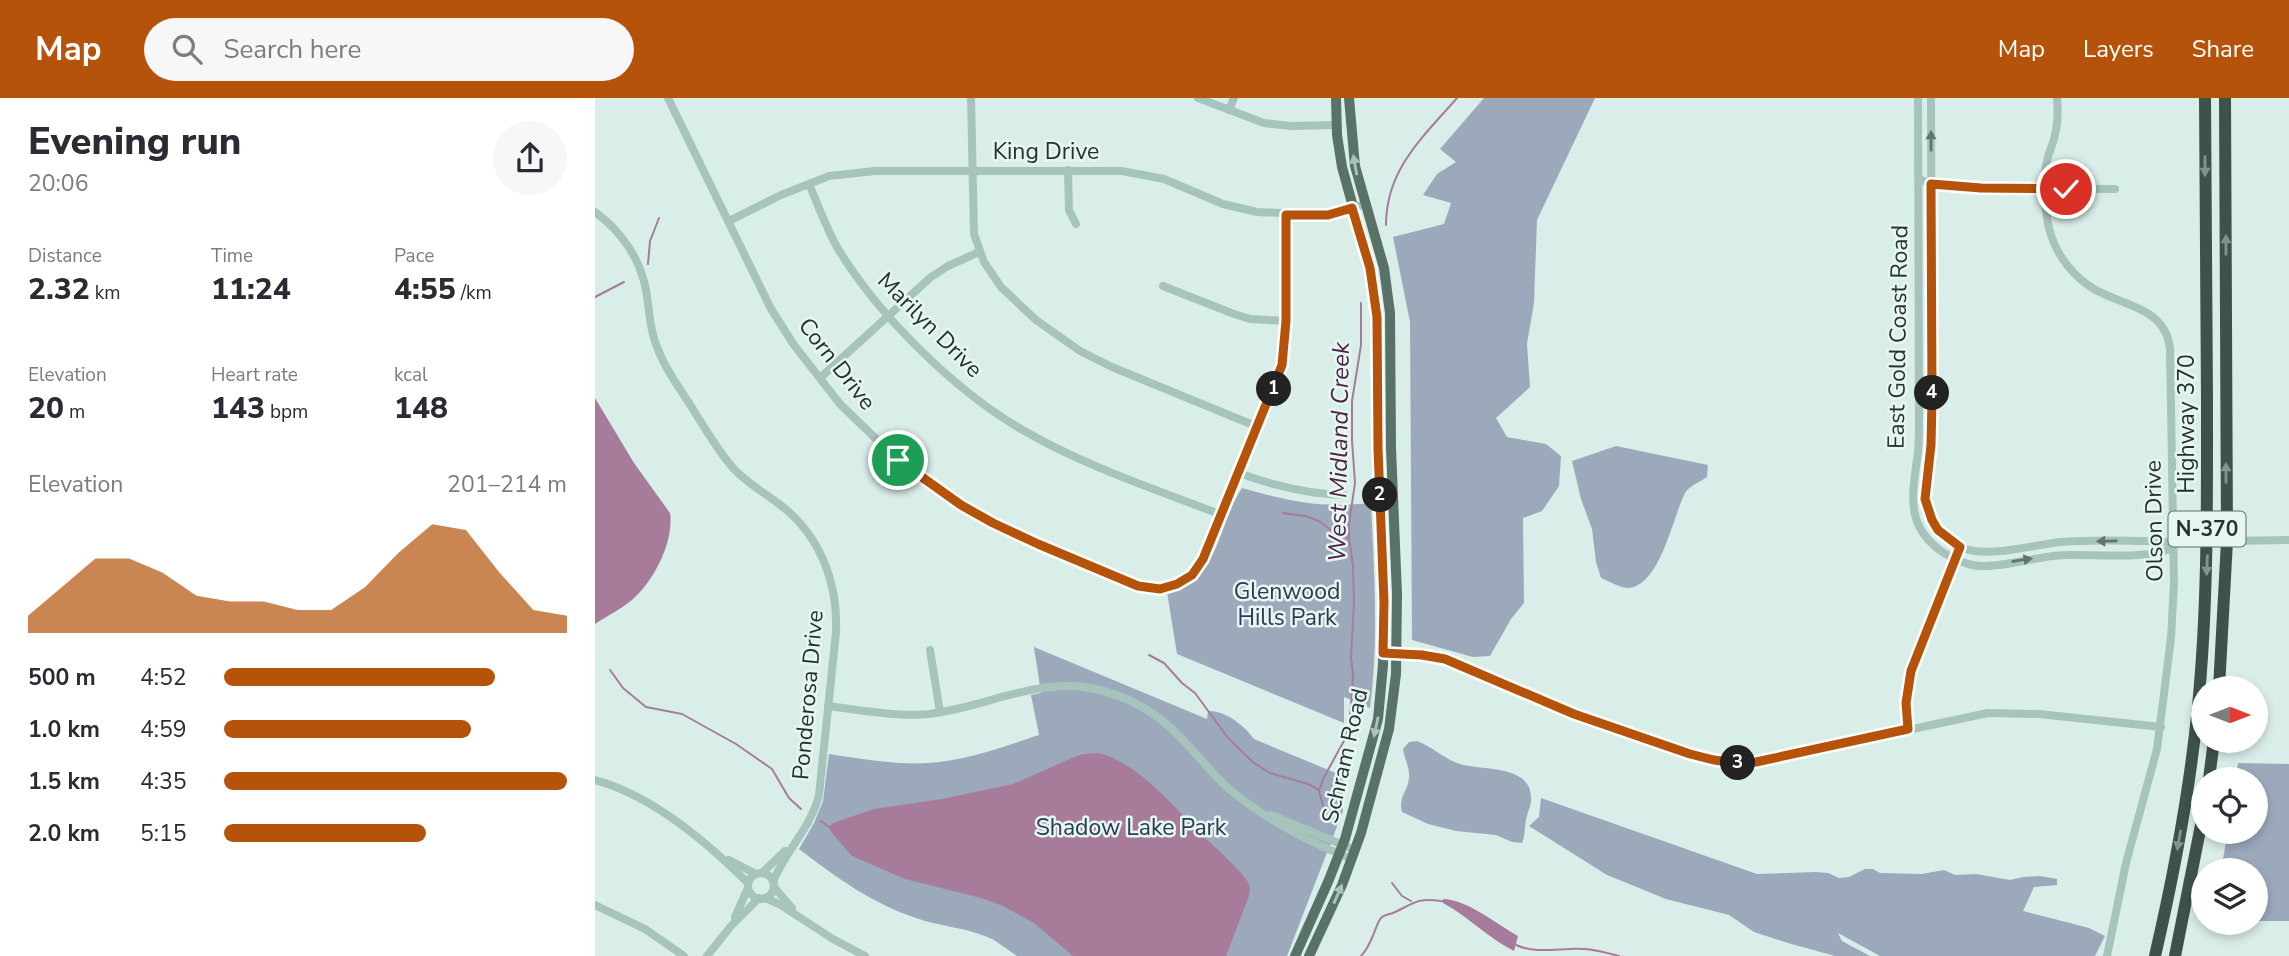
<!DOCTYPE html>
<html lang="en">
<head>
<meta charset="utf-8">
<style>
  :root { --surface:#fff; --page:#f7f7f7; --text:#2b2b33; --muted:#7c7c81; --accent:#b45309 }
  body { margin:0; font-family:"Nunito Sans",sans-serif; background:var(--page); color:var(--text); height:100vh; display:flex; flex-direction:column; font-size:26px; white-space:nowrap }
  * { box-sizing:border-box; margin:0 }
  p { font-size:23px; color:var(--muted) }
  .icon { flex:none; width:38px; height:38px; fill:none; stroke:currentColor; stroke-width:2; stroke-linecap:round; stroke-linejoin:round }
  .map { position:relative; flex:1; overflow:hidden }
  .side { display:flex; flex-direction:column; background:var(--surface); width:595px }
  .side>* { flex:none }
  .needle { width:46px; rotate:90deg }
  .fabs { position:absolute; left:1596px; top:578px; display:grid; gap:14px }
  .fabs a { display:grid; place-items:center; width:77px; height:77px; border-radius:50%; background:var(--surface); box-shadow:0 4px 10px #0003; font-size:35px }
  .pin { position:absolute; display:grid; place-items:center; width:60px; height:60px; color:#fff; margin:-30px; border:4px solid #fff; border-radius:50%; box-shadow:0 2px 7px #0007 }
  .km { position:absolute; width:35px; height:35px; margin:-18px; border-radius:50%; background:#222; color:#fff; font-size:19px; line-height:35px; text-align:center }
  .round { display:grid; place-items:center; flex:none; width:74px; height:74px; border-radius:37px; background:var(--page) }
  .summary { display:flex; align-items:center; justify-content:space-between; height:119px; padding:0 28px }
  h1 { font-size:38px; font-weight:800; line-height:52px }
  .figures { display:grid; grid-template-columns:repeat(3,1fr); gap:10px; height:119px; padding:7px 28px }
  .figures div { display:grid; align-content:center }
  .figures b { font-size:30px; font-weight:800 }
  .figures small { font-size:19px; font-weight:400 }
  .figures p { font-size:19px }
  .chart { height:196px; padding:14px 28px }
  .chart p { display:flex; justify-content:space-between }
  .chart svg { width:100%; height:126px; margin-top:7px; fill:var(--accent); opacity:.7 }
  ul { padding:0 28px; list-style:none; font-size:23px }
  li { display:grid; grid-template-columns:112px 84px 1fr; align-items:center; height:52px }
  li i { height:18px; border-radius:9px; background:var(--accent) }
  header { display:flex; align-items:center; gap:42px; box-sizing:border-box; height:98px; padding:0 35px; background:var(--accent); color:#fff }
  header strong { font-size:33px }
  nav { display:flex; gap:38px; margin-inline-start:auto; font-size:24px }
  .search { width:490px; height:63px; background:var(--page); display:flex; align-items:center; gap:18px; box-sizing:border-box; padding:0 24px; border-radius:38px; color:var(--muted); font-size:26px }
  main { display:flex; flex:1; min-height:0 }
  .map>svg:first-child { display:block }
</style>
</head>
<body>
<header>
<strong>Map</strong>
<div class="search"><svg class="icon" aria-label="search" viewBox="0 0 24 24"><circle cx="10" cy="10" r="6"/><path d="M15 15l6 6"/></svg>Search here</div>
<nav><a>Map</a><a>Layers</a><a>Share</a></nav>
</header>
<main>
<section class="side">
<div class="summary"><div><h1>Evening run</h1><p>20:06</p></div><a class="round"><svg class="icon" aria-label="share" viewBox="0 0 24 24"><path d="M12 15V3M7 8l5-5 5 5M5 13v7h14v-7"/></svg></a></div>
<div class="figures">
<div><p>Distance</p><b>2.32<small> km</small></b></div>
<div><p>Time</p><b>11:24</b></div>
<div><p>Pace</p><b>4:55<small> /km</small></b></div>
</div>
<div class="figures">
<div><p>Elevation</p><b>20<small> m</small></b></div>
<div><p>Heart rate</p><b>143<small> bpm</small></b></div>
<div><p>kcal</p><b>148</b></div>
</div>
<div class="chart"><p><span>Elevation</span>201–214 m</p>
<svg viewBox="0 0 160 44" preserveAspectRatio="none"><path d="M0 44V38L10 28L20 18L30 18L40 23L50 31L60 33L70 33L80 36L90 36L100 28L110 16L120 6L130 8L140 23L150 36L160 38V44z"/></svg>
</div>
<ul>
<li><b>500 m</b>4:52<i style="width:79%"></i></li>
<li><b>1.0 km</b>4:59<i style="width:72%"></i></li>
<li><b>1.5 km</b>4:35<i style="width:100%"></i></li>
<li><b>2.0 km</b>5:15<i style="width:59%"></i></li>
</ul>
</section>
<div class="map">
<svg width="1694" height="858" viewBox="0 0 1694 858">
  <rect width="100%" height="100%" fill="#daeee9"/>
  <g fill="#9ca9bb">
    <polygon points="889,0 1000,0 942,122 939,205 932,246 935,289 901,320 912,339 951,346 966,358 964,388 947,413 928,420 929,505 916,521 895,558 878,559 817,542 815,224 798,139 849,126 856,105 828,97 842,76 861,64 845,51"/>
    <path d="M1021,348L1113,367L1112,379C1105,384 1094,388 1090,395C1078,418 1065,490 1032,490C1023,489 1014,483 1006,480L1001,464L997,431L986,401L977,363Z"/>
    <path d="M647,390C697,404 724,410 776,405C779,473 784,542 775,610L749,599V625L582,556L572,494C626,480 621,429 647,390Z"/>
    <path d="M439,549L612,621L613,613C630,612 650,628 659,641L748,678V713L692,858H422L399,842L390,838C367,829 343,828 321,820C276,805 241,779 204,751L219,725L228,703L234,656C267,661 300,667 333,665C371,663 408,649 444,637L436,597L446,595Z"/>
    <path d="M822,643C838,649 849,661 865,666C888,673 938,666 936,702C936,708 933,713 932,718C929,727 931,736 927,745L917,744L901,737L861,733L833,726L807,714C803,699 813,693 814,680C815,669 809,660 808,651L814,644Z"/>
    <polygon points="1643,665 1694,666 1694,823 1661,823 1661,772 1626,772 1633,733 1661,733 1661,681 1641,681"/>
    <polygon points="946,700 1162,776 1221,774 1233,775 1244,780 1254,779 1270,771 1278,771 1285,775 1327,776 1349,772 1360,777 1381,776 1415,782 1428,779 1445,778 1462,781 1462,787 1439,789 1428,813 1494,830 1510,838 1500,858 1285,858 1243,835 1247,843 1275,858 1240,858 1193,845 1159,834 1134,817 1071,801 1012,777 934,728 944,719"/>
  </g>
  <g fill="#a77c9b">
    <path d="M0,300L39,365L75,415C79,444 59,483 37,502C26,511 12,518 0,526Z"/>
    <path d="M503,655C543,664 580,710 608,738C623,752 641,767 653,784L655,790L654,798L631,858H478L439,825L408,808L386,800L310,781L257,758L237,735L234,729L238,725L279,711L347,701L418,686L477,660L488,656Z"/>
    <path d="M849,801C873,802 903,827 923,838L919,853C893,840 874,819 848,805L846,803Z"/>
  </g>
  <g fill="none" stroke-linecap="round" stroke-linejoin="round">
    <g stroke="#a77c9b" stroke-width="2">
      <path d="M791,127C791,71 828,39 862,0"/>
      <polyline points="53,166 55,143 64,120"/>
      <polyline points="0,199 29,184"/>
      <path d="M688,415C702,417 716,417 728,426C737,432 741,438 753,440"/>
      <polyline points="554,557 569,565 587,585 600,595 633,640 659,665 675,675 713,686 724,692"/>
      <polyline points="15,572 28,590 51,609 87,616 141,646 177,671 194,700 206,711"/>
      <polyline points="728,708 724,693 728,681 750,641 754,627 757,596 758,577 756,559 759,505 758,468 754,440 754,426 760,385 757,342 757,303 766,247 766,205"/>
      <polyline points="226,723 234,729"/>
      <polyline points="797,785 807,798 816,803"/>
      <path d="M921,847C943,857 967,849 990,851C1001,852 1013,855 1024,858"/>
      <path d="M766,858C776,848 778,835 784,823C787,817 792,817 798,815C818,806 822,799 846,803"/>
    </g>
    <g stroke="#a7c4bc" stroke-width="8">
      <path d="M73,0L176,211L199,247L245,306L303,362L366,407L443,446L543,488C567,493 586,488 603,470L679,292C697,236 691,175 691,117"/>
      <polyline points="376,0 379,136 389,164 406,189 441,222 485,253 517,269 663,329"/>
      <polyline points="603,0 669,25 696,28 742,27"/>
      <path d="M1323,0L1324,322C1324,333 1324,344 1323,354C1318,394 1308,428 1349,455C1361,462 1375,469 1389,468C1417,468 1445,457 1473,457C1500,456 1558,462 1578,449"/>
      <path d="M1336,0L1337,302C1337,322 1337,342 1335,361C1333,375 1327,389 1331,404C1335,424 1348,444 1370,451C1397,459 1437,447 1466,444C1498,441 1530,443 1562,443L1571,444L1578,449"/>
      <path d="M1462,0C1463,12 1463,25 1460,37C1458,46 1454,54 1452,63C1447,82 1450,119 1456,137C1463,159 1479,179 1499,191C1528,208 1570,209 1575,250L1579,485L1576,540L1562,651L1531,765L1512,858"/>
      <polyline points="634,12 639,0"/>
      <polyline points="473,72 474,112 481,126"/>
      <polyline points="1324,81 1336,86 1386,90 1520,91"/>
      <path d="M214,86C223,107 231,129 242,149C282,216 359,292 426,331C489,368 560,391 627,417"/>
      <path d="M0,114C26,133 45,160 51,192C54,208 54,224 59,240C66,264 80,284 94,305C108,327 122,352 139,371C155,388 177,399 194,414C228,445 243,489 241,534L224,697C216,730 190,753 178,784"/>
      <polyline points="134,123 186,97 234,78 280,73 527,73 569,81 628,106 662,114 733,117 770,106"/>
      <polyline points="568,188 639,216 655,221 691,223"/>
      <polyline points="225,280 336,179 353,168 384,154"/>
      <path d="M644,375C679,388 712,396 749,397"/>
      <polyline points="1632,443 1694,442"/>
      <polyline points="335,552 345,614"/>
      <path d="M788,555L827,557L850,561C905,582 958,611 1015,630C1025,633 1036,635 1046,638C1089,652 1114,666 1161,664L1393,615L1444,616L1566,629"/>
      <path d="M233,608C266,612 301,619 334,616C392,609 446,577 505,592C536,600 564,616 586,640C602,656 616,675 633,690C671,722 711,743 757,761"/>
      <polyline points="1313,631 1311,605 1316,573 1365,449"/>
      <path d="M0,682C57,697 112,744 153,785"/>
      <polyline points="676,717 760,752"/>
      <polyline points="134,762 161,776"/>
      <polyline points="167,775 190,753"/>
      <circle cx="166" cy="788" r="13"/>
      <polyline points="179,789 197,810"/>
      <polyline points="170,800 184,806 238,841 270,858"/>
      <polyline points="0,807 50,831 89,858"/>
      <polyline points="140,819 153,790"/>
      <polyline points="112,858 136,828 164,800"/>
    </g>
    <g stroke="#597268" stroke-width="10">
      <polyline points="700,858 733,784 750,741 783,621 788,567 789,504 783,350 782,219 775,170 747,69 742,37 741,0"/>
      <polyline points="714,858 747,787 766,735 794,631 801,576 802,496 796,350 795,215 789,170 760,68 754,0"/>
    </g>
    <g stroke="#3f5249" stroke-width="12">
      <polyline points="1624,590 1632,443 1630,0"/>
      <polyline points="1614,681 1619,642"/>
      <path d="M1560,858C1579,776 1595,692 1603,608C1613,506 1612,404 1612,302C1611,201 1611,101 1610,0"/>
      <polyline points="1580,858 1608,717"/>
    </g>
  </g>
  <defs><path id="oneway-solid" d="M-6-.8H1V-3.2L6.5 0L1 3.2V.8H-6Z" transform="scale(1.75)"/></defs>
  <g fill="#61746d">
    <use href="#oneway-solid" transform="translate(1336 43) rotate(-90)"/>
    <use href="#oneway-solid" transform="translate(1512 443) rotate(179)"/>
    <use href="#oneway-solid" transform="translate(1427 462) rotate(-9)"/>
  </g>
  <g fill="#adc1bb">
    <use href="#oneway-solid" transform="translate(760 67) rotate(-100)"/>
    <use href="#oneway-solid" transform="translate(781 629) rotate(102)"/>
    <use href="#oneway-solid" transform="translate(743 796) rotate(-66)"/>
  </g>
  <g fill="#81948d">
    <use href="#oneway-solid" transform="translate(1610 68) rotate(90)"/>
    <use href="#oneway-solid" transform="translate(1631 147) rotate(-90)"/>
    <use href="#oneway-solid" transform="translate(1631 375) rotate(-90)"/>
    <use href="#oneway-solid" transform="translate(1612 467) rotate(92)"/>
    <use href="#oneway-solid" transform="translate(1584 742) rotate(100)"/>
  </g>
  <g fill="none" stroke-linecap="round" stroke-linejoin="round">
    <defs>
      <polyline id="route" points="303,362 366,407 398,425 443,446 543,488 565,491 582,486 597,477 608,461 687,267 691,223 691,117 733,117 757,110 775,170 782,219 783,350 789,504 788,555 827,557 850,561 979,616 1095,656 1119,662 1141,665 1161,664 1313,631 1311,605 1316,573 1365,449 1343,432 1337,422 1330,401 1336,347 1337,302 1336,86 1386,90 1471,91"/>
    </defs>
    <use href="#route" stroke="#fff" stroke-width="14"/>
    <use href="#route" stroke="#b45309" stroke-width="9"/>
  </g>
  <g text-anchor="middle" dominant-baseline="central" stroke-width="5" stroke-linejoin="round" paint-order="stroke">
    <rect fill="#e5f6f3" stroke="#606d68" stroke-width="2" x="1573.5" y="413.5" width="77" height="35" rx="5"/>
    <g font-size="21" font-weight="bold" fill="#27322d">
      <text x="1612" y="431">N-370</text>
    </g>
    <g font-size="23" fill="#27322d" stroke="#e5f6f3">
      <text x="451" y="53">King Drive</text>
      <text transform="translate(335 227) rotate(45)">Marilyn Drive</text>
      <text transform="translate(1303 239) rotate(-89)">East Gold Coast Road</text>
      <text transform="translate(242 266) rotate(52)">Corn Drive</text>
      <text transform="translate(1591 326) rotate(-90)">Highway 370</text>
      <text transform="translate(1559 423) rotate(-91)">Olson Drive</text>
      <text transform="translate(213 597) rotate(-85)">Ponderosa Drive</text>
      <text transform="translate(750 658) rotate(-77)">Schram Road</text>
    </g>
    <g font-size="23" fill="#2e3a4d" stroke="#e5f6f3">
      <text x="692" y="493">Glenwood<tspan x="692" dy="26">Hills Park</tspan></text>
      <text x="536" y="729">Shadow Lake Park</text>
    </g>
    <g font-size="24" font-style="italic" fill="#4e2140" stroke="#e5f6f3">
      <text transform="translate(744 354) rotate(-89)">West Midland Creek</text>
    </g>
  </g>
</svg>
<div class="fabs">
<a><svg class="needle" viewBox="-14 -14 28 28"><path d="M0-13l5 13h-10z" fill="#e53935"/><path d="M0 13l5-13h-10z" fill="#7c7c81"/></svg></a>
<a><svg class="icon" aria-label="locate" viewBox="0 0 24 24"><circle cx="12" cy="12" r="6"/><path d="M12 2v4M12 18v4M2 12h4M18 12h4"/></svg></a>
<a><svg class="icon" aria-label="layers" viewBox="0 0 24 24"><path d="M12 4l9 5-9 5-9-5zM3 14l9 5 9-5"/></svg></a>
</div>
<div class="pin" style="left:303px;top:362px;background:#1e9e55"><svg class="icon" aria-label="arrive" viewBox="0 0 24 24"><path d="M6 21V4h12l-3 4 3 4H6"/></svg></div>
<div class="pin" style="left:1471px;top:91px;background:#d93025"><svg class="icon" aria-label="check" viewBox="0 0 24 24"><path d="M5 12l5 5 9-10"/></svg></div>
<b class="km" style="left:679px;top:291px">1</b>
<b class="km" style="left:785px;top:397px">2</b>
<b class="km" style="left:1143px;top:665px">3</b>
<b class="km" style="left:1337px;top:295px">4</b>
</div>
</main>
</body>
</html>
